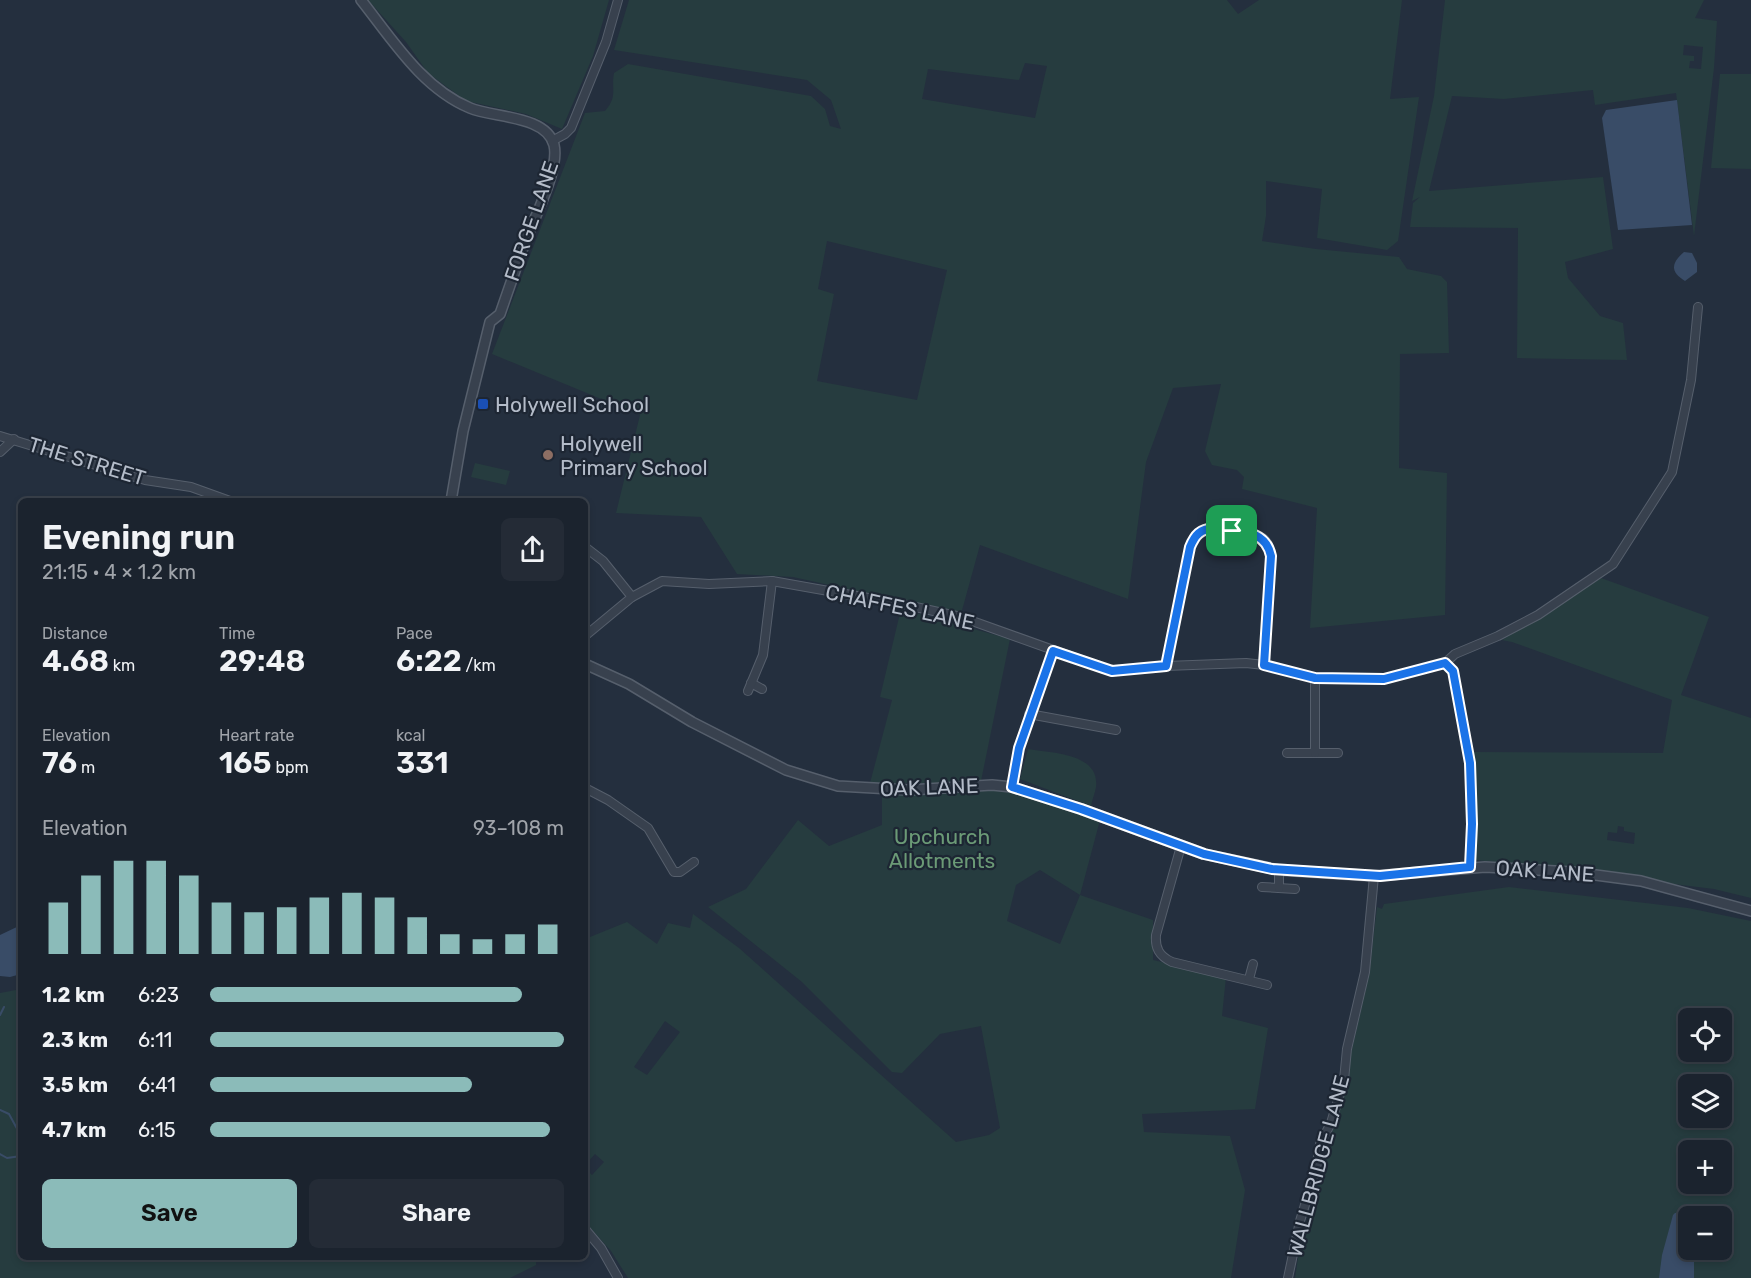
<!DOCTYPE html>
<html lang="en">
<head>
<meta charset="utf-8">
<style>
  :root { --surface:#1b232e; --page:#242b36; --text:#f1f3f6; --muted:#a0a4aa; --line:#39404a; --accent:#8bbbb9 }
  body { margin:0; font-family:Rubik,sans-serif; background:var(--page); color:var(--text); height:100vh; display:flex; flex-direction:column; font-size:22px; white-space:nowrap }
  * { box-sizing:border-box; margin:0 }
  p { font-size:20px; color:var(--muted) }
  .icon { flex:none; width:33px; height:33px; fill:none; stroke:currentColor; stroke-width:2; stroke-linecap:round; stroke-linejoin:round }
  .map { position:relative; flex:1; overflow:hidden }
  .sheet { position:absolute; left:18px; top:498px; width:570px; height:762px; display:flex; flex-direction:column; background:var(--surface); border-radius:9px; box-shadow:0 3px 9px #0003,0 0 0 2px var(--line) }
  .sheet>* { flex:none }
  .tools { position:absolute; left:1678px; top:1008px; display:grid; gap:12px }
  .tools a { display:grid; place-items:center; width:54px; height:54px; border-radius:9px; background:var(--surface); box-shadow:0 3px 9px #0003,0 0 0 2px var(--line); font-size:30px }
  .pin { position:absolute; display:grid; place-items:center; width:51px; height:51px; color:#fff; margin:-26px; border-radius:12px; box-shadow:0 3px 9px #0006 }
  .round { display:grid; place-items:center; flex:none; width:63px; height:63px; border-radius:9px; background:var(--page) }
  .headline { display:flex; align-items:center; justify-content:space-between; height:102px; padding:0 24px }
  h1 { font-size:33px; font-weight:600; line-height:45px }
  .figures { display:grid; grid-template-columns:repeat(3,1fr); gap:9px; height:102px; padding:6px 24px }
  .figures div { display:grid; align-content:center }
  .figures b { font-size:30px; font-weight:600 }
  .figures small { font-size:16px; font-weight:400 }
  .figures p { font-size:16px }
  .chart { height:168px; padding:12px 24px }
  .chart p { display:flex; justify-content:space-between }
  .chart svg { width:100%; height:108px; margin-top:6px; stroke:var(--accent); stroke-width:6 }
  .button { display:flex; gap:12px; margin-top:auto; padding:12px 24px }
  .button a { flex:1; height:69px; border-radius:9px; background:var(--accent); color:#111; font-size:24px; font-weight:600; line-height:69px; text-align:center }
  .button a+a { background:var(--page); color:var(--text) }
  ul { padding:0 24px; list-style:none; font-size:20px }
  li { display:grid; grid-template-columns:96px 72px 1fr; align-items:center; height:45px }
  li i { height:15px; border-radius:8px; background:var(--accent) }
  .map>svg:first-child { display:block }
</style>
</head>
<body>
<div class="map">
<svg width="1751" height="1278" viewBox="0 0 1751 1278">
  <rect width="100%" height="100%" fill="#242f3e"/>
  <g fill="#263c3f" fill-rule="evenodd">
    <polygon points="368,0 609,0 593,56 562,129 526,114 466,101 428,73 406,42"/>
    <path d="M629,0H1227L1238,14L1259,0H1402L1390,99L1419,97L1398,241L1387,250L1317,238L1322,189L1266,181V216L1262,241L1316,249L1399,257L1407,269L1441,276L1447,282L1449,353L1400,354L1399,468L1447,473L1445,615L1310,628L1317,508L1242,489L1244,477L1237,470L1212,465L1205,451L1221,384L1173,388L1146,462L1128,599L980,545L961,614L793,577L737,574L701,517L616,513L640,415L492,354L585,113L605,111C618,96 611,90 614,73L628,64L811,96L825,109L830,126L841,129L831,100L807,80L614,50ZM1025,63L1047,66L1035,118L922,99L928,69L1019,80ZM827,241L947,270L917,400L817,381L834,294L818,289Z"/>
    <path d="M1445,0H1704L1695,18L1717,21L1714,68L1694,236L1676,93L1595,105L1593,90L1504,99L1452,96L1429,191L1603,177L1613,249L1565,262L1568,278L1600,316L1623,323L1627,360L1517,358L1518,228L1410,227L1413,203L1420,197L1412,201L1434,96ZM1684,45L1703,47L1701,69L1689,68L1690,61H1694V56L1683,55Z"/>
    <polygon points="1720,74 1751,74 1751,169 1711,168"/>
    <polygon points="475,463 510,471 506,485 471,477"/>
    <path d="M1601,578L1709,617L1681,695L1751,718V898L1714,889L1592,874L1589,871L1475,860L1473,752L1663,753L1672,700L1512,642L1502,640ZM1618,826L1624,827V831L1635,833L1634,844L1607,840L1608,832L1617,833Z"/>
    <polygon points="901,609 1010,639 981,781 937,783 870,783 892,700 880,697"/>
    <path d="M1028,749C1051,753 1100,753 1096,787C1095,793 1092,800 1091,806L1020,779Z"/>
    <path d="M997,789L1009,791L1100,820L1080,895L1153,920V960L1226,977L1222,1016L1268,1028L1255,1109L1142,1114L1144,1132L1230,1136L1245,1190L1231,1278H628L611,1251L585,1222V1168L592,1175L604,1162L595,1154L585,1165V939L627,922L657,944L668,923L690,928L693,914L739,948L956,1142L989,1135L1000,1128L981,1026L940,1034L902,1073L892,1072L802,982L708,907L746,889L798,820L829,846L882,825V792H961ZM1040,870L1080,895L1060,944L1007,921L1016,885ZM665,1021L680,1032L647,1075L634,1067Z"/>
    <path d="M1509,887L1688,908L1751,921V1278H1295L1300,1245L1348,1076L1349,1062L1369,975L1377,907L1382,909L1384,904ZM1689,1018H1722V1052H1689ZM1689,1084H1722V1118H1689ZM1689,1150H1722V1184H1689ZM1689,1216H1722V1250H1689Z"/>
    <polygon points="21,989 21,1257 536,1257 536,1265 510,1278 0,1278 0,993"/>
  </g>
  <g fill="#394c67">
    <polygon points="1677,100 1692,225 1618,230 1602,118 1606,110"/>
    <path d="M1684,252L1692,253L1697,263V272L1685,281C1670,272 1671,263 1684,252Z"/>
    <polygon points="21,925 21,974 10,977 0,976 0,935"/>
    <path d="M1729,1010C1735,1017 1732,1036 1728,1044H1724L1722,1042V1024L1727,1011Z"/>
    <polygon points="1685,1212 1690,1216 1689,1250 1694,1250 1694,1278 1659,1278 1662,1255 1673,1215 1675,1213"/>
  </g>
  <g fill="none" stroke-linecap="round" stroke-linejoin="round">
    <g stroke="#394c67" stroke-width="2">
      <polyline points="0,1015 4,1007"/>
      <polyline points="0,1110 9,1114 21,1136"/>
      <polyline points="0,1154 7,1158 21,1156"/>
    </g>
    <defs>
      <g id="minor">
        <polyline points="552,141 565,134 571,128 606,42 618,0"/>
        <polyline points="0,436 145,480 191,487 230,501"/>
        <polyline points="0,452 14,439"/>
        <polyline points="585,547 603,561 632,597"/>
        <polyline points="585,636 632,597 662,581 709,584 772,581 902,604 961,617 1112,671 1166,666 1246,663 1264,665 1315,678 1384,679 1445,663 1453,671 1470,763 1472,824 1470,867"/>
        <polyline points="1445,663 1455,654 1498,636 1538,615 1613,564 1672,472 1691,380 1698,307"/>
        <path d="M1166,666L1190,547C1193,541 1194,536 1200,532C1210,525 1256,531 1264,539C1269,544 1270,550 1271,556L1264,665"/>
        <polyline points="751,683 762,689"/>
        <polyline points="748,691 763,655 772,581"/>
        <polyline points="1029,714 1116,730"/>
        <polyline points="1287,753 1338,753"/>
        <polyline points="1315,753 1315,678"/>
        <polyline points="1012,787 1019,748 1053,651"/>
        <polyline points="585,788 608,800 648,828 674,872 680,872 694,862"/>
        <path d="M1181,846L1156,935C1155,948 1159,956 1172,962L1267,985"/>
        <polyline points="1262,887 1295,889"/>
        <polyline points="1279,888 1279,870"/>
        <polyline points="1249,979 1253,964"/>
        <polyline points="585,1229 601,1248 618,1278"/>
        <polyline points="1288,1278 1300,1221 1316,1169 1320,1144 1331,1123 1344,1080 1347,1049 1365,972 1374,876"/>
      </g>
      <g id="tertiary">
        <path d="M361,0C392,39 422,88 470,108C493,118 546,115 554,145C560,170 533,220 524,245C516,268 508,291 500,314L490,322L463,431L451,501"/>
        <polyline points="585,664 629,684 692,722 786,770 838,786 909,790 992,785 1012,787 1081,809 1204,854 1279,870 1374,876 1485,867 1573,872 1641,881 1751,911"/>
      </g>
    </defs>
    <use href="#minor" stroke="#565f6c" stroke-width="10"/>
    <use href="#tertiary" stroke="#565f6c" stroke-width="12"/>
    <use href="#minor" stroke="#38414e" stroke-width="8"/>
    <use href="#tertiary" stroke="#38414e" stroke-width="9"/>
  </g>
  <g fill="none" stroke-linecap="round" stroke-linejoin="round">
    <defs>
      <path id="route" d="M1214,528C1238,532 1265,528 1271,556L1264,665L1315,678L1384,679L1445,663L1453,671L1470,763L1472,824L1470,867L1380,876L1272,869L1204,854L1081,809L1012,787L1019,748L1053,651L1112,671L1166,666L1190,547C1195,535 1200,529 1214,528Z"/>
    </defs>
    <use href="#route" stroke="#fff" stroke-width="12"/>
    <use href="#route" stroke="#1a73e8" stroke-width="8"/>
  </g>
  <rect fill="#1a4fb4" stroke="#1d2633" stroke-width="2" x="477" y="398" width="12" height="12" rx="3"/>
  <circle fill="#8d6e63" stroke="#1d2633" stroke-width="2" cx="548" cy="455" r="6"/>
  <g text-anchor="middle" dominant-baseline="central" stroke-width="4.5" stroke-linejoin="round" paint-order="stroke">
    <g font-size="21" fill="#b4bcc9" stroke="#1d2633">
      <text transform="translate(531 221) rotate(-71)">FORGE LANE</text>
      <text transform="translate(87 461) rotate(17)">THE STREET</text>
      <text transform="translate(900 607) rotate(12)">CHAFFES LANE</text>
      <text transform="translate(929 787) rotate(-2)">OAK LANE</text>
      <text transform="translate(1545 871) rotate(4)">OAK LANE</text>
      <text transform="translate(1318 1166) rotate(-75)">WALLBRIDGE LANE</text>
    </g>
    <g font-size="21" fill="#b4bcc9" stroke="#1d2633" text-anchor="start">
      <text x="495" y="404">Holywell School</text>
      <text x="560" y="443">Holywell<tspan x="560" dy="24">Primary School</tspan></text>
    </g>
    <g font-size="21" fill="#6b9a76" stroke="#1d2633">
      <text x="942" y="836">Upchurch<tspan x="942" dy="24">Allotments</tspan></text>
    </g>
  </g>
</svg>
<div class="tools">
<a><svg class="icon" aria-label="locate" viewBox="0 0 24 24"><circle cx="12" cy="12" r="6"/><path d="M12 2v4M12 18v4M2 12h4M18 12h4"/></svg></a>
<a><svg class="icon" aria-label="layers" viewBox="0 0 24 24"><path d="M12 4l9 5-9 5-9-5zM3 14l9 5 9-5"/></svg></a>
<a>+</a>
<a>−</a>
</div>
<div class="pin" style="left:1232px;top:531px;background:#1e9e55"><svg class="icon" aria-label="arrive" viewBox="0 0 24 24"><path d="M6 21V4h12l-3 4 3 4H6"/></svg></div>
<section class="sheet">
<div class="headline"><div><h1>Evening run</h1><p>21:15 · 4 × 1.2 km</p></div><a class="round"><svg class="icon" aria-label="share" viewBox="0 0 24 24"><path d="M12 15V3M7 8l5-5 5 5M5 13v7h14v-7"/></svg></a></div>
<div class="figures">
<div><p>Distance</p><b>4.68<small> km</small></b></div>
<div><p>Time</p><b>29:48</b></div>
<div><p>Pace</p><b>6:22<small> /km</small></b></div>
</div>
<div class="figures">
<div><p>Elevation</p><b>76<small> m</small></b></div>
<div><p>Heart rate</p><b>165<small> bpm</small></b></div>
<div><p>kcal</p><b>331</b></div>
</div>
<div class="chart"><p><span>Elevation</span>93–108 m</p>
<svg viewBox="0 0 160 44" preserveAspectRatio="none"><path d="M5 44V23M15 44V12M25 44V6M35 44V6M45 44V12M55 44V23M65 44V27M75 44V25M85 44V21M95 44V19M105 44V21M115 44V29M125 44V36M135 44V38M145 44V36M155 44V32"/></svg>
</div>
<ul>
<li><b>1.2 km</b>6:23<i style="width:88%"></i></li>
<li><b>2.3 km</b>6:11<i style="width:100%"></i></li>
<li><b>3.5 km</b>6:41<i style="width:74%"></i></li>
<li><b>4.7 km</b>6:15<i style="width:96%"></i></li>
</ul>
<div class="button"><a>Save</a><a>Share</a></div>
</section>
</div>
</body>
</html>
